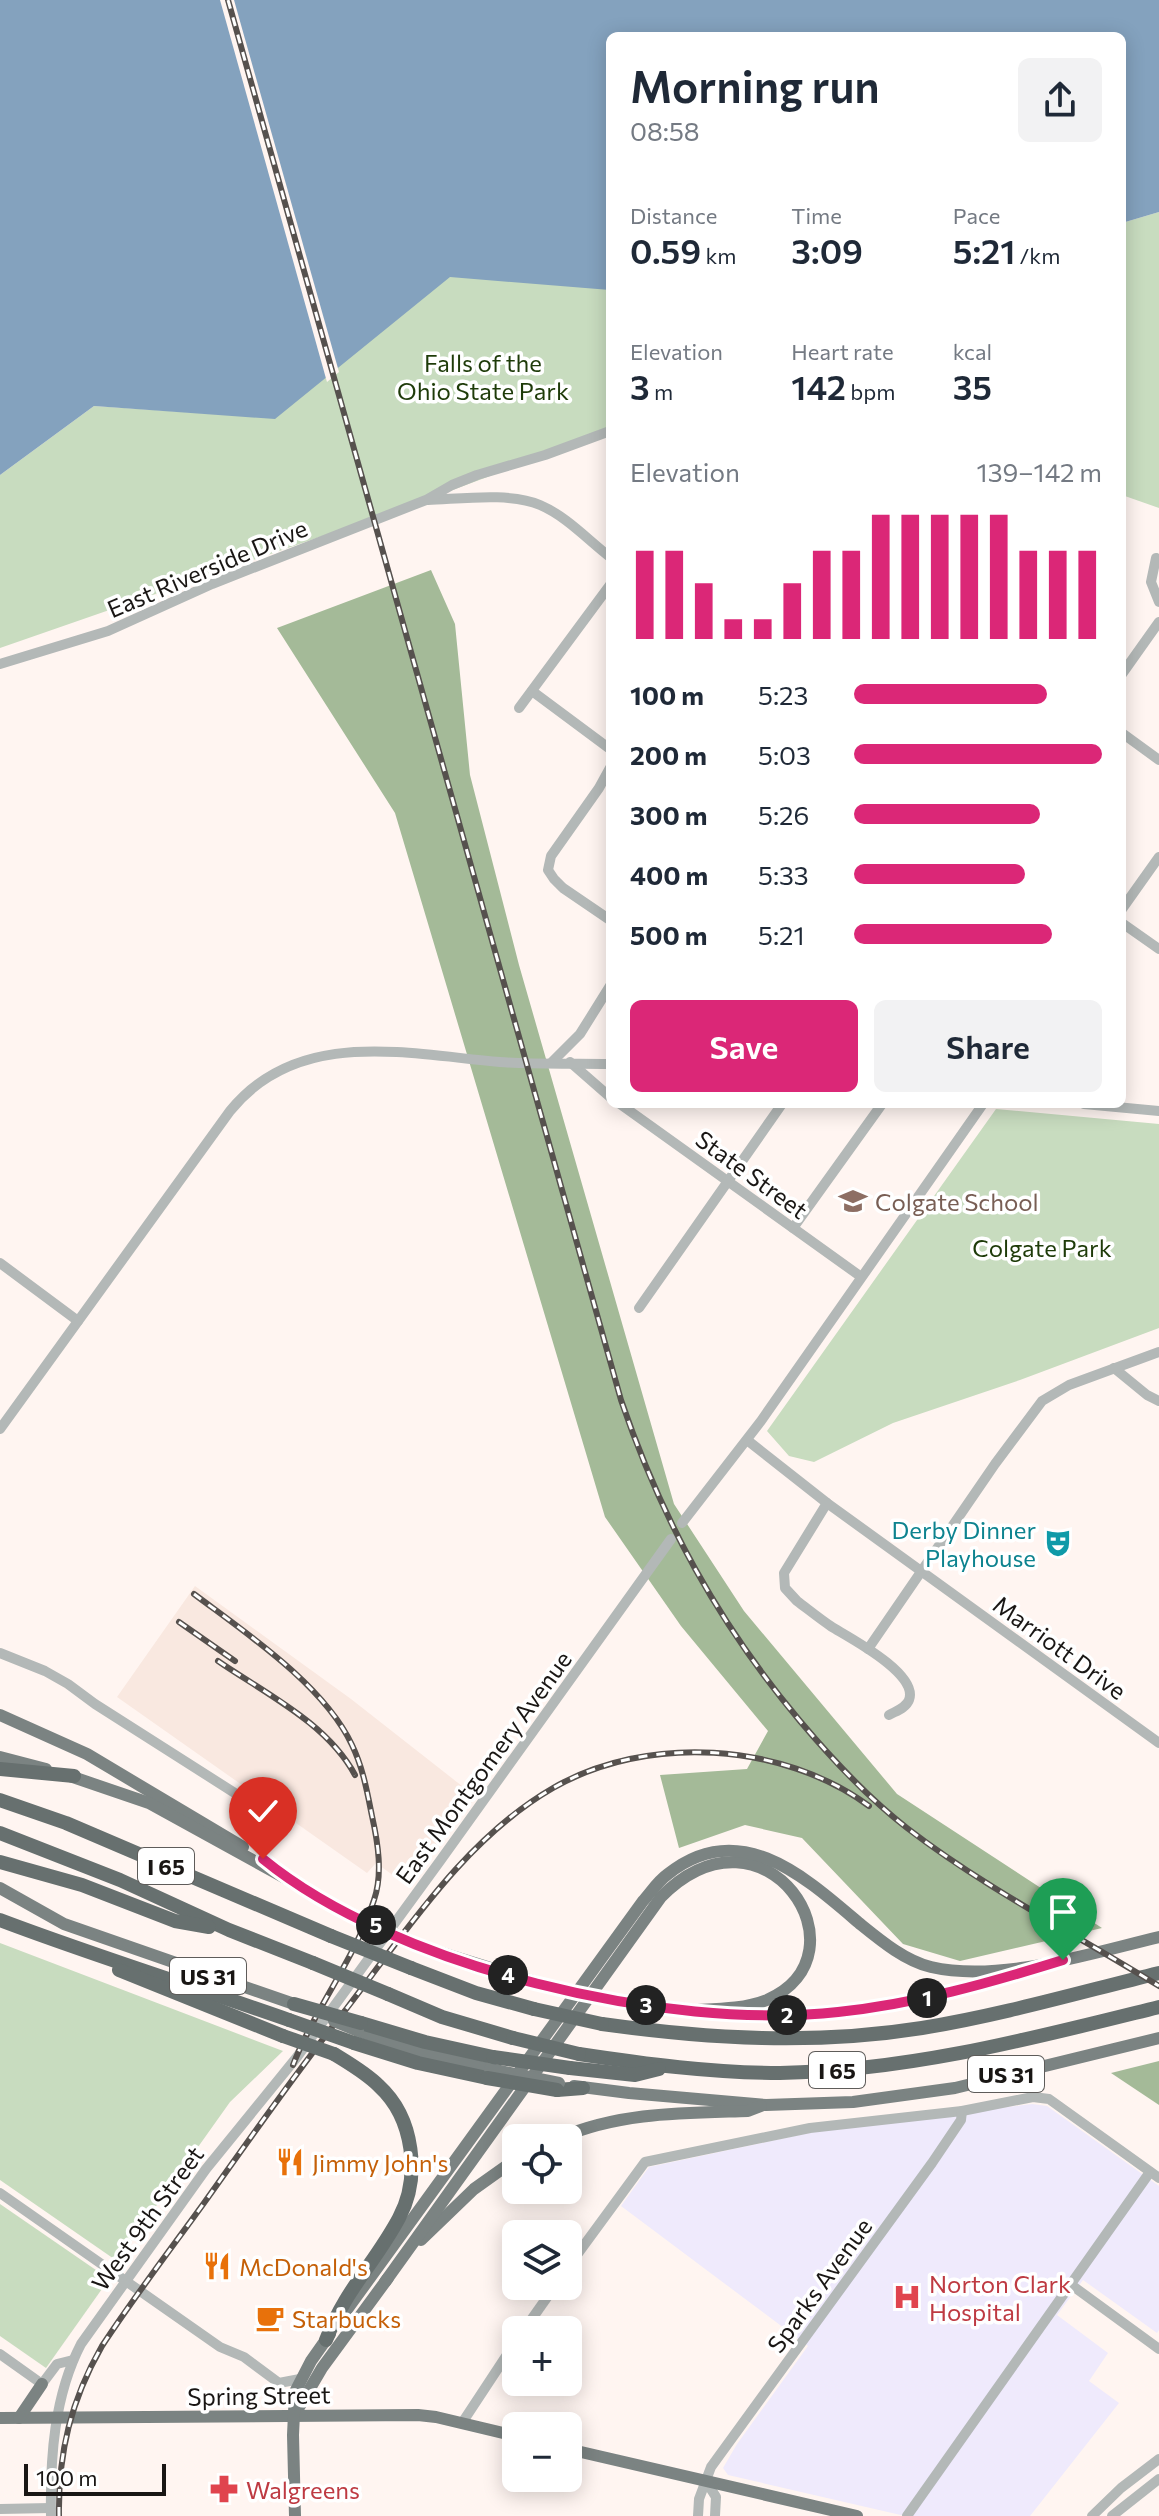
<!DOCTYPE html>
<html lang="en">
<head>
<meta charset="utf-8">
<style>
  :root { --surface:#fff; --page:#f2f2f3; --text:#1f2937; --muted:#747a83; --accent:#db2777 }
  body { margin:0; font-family:Commissioner,sans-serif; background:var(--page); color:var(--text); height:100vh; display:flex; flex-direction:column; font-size:30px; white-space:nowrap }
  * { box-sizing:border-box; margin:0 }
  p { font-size:26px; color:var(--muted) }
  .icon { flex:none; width:44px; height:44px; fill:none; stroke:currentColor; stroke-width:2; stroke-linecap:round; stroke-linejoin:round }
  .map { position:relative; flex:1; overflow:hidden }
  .sheet { position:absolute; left:606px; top:32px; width:520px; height:1076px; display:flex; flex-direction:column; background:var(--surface); border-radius:12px; box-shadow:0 4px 20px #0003 }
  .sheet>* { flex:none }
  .tools { position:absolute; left:502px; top:2124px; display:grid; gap:16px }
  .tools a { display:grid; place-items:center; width:80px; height:80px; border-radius:12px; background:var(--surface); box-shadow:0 4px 20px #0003; font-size:40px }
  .scale { position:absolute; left:24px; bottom:20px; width:142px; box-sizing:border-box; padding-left:8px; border:4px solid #191614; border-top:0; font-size:22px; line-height:28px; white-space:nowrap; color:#191614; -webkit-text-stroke:6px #fff; paint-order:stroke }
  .pin { position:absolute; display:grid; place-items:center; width:68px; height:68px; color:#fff; margin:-82px -34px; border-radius:50% 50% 50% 0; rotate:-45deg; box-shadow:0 0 8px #0007 }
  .pin .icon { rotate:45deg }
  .km { position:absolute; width:40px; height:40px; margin:-20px; border-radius:50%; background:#222; color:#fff; font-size:22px; line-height:40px; text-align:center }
  .round { display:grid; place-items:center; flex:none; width:84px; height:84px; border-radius:12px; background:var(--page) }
  .overview { display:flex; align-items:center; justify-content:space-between; height:136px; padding:0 24px }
  h1 { font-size:44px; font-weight:600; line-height:60px }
  .metrics { display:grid; grid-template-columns:repeat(3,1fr); gap:12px; height:136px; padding:8px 24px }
  .metrics div { display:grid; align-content:center }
  .metrics b { font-size:34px; font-weight:600 }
  .metrics small { font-size:22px; font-weight:400 }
  .metrics p { font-size:22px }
  .chart { height:224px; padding:16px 24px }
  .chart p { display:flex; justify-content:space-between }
  .chart svg { width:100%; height:144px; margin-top:8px; stroke:var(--accent); stroke-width:6 }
  .button { display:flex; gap:16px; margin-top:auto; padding:16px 24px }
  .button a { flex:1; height:92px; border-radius:12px; background:var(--accent); color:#fff; font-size:32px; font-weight:600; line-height:92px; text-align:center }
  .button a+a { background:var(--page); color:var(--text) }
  ul { padding:0 24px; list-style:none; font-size:26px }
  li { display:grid; grid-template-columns:128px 96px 1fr; align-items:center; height:60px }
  li i { height:20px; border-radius:10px; background:var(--accent) }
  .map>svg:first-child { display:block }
</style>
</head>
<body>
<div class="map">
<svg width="1159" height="2516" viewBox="0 0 1159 2516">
  <rect width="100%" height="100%" fill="#fff5f1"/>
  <polygon fill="#f9e8e0" points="195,1586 351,1699 476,1797 408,1886 376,1863 367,1873 117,1697"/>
  <polygon fill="#efeafc" points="1032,2104 1047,2106 1159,2186 1159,2330 1157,2333 1083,2280 1057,2315 1108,2353 1089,2381 1119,2403 1030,2516 905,2516 728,2475 723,2468 737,2444 808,2346 621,2206 649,2167 813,2132"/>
  <g fill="#c8dcbf">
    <polygon points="610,136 610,431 426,500 0,648 0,475 94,406 275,418"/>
    <polygon points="1159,212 1159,508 1122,495 1122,223"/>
    <polygon points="996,1109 1159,1124 1159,1328 1020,1380 893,1423 814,1462 789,1456 767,1431"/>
    <polygon points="0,1943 283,2051 230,2102 117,2261 0,2180"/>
    <polygon points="0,2204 109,2279 46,2368 0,2336"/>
  </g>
  <g fill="#a4ba98">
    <polygon points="431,570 455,624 470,775 519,965 674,1504 744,1611 897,1794 1102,1928 960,1961 903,1944 802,1838 745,1825 679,1848 660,1775 747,1769 768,1731 681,1626 605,1517 395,813 277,628"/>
    <polygon points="1159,2061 1159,2105 1111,2073"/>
  </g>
  <polygon fill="#84a2be" points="0,0 1159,0 1159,212 1122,223 1122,36 610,36 610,290 450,277 275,419 94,406 0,475"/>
  <polygon fill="#fff5f1" points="220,0 234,0 339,372 327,382"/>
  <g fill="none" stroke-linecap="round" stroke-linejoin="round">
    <g stroke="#b3b8b7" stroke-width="10">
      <path d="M428,500C460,499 510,492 540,505C566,516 588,540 610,557"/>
      <polyline points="1156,558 1151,582 1159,602"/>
      <polyline points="0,664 108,631 212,584 426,500 452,485 477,475 545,455 610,431"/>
      <polyline points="1122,674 1159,622"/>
      <polyline points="532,691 610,749"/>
      <polyline points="519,708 610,585"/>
      <polyline points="1122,733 1159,760"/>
      <polyline points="610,768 599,788 551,856 548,870 554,879 563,888 610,920"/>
      <polyline points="1122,909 1159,857"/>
      <polyline points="1122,923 1159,949"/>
      <polyline points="552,1062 580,1034 610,986"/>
      <polyline points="570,1062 610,1097"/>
      <polyline points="620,1104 860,1276"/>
      <polyline points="1084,1104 1159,1111"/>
      <polyline points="793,1228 882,1104"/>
      <polyline points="0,1263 78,1321"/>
      <polyline points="639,1308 782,1104"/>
      <polyline points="1114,1368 1147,1395 1159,1401"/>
      <path d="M0,1429L230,1111C298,1027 406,1054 500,1062C536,1065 573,1063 610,1064"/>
      <polyline points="747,1440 827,1503 1159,1743"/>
      <path d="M827,1503L784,1573L785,1588L797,1601C809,1610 820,1619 832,1627C850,1638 919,1674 909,1700C906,1708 896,1711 889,1715"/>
      <polyline points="682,1523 761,1421 983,1104"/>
      <polyline points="868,1649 995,1464 1042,1401 1069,1385 1159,1352"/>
      <polyline points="0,1653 45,1671 68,1684 95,1704 252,1804"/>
      <polyline points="0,2193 220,2347 244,2357 279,2383 300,2379"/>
      <polyline points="568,2267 645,2162 810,2128 962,2111 1033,2097 1049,2099 1159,2178"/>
      <polyline points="1070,2284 1159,2349"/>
      <polyline points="524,2330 555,2286"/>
      <polyline points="0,2354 42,2384 57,2364 73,2360"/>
      <polyline points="462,2423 516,2341"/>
      <polyline points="706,2481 716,2497 715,2516"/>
      <polyline points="0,2509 51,2508"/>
      <path d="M51,2516C50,2458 54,2396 81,2344L206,2169L297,2057L440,1861L671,1539"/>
      <polyline points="698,2516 699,2499 711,2467 932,2163 961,2120 962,2111"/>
      <polyline points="907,2516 1150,2172"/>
      <polyline points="1092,2516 1121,2488 1159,2459"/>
      <polyline points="1112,2516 1159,2479"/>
    </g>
    <g stroke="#7b8382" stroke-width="12">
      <polyline points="0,1715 87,1754 243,1847"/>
      <polyline points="0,1757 46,1769"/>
      <polyline points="67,1775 149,1803 347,1912"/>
      <polyline points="0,1888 64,1924 294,2004"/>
      <polyline points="426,1948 552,1987"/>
      <polyline points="616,2001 702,2011"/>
      <path d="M725,2013C825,2023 930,2002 1025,1972"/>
      <polyline points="358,2031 421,2052 490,2069"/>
      <polyline points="574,2086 629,2093 766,2105 853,2102 955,2088 1159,2038"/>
      <path d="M560,2138C620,2112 684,2113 748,2111L761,2106"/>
      <polyline points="421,2240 474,2189 516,2159"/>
      <path d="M385,2282L661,1897C765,1792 872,1954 767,2000C745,2009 718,2009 694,2010"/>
      <path d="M343,2315L643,1901C651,1892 658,1881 668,1874C739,1817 804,1876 859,1923C880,1940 905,1961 931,1967C1000,1983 1091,1953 1159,1937"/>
      <polyline points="295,2414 322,2368 388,2278"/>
      <polyline points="0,2418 418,2415 436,2417 516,2436"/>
      <polyline points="19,2418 42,2384"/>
      <polyline points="568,2449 857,2516"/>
      <polyline points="295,2516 293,2435 295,2392 311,2361 330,2334"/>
    </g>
    <g stroke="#67706f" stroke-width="14">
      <polyline points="0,1769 74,1776"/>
      <polyline points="0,1800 66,1823 331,1936"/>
      <polyline points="0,1833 120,1880 229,1930 313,1963"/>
      <polyline points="0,1862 82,1885 175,1921 209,1927"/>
      <path d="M0,1920C95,1956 192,1986 289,2020"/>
      <polyline points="411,1968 476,1993 534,2009"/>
      <polyline points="119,1970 283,2036"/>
      <polyline points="388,1994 442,2017 513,2038"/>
      <polyline points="361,2023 425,2042 493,2057"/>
      <path d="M602,2024C709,2039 815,2045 922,2028C1002,2015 1081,1992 1159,1973"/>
      <polyline points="354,2043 418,2063 487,2078"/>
      <path d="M579,2054C645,2064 713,2073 780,2073C910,2071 1034,2038 1159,2007"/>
      <polyline points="570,2068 635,2075 659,2069"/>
      <polyline points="557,2090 583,2088"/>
      <path d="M326,2340C345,2290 375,2263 399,2218C421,2177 414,2118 379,2086C366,2073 350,2064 334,2054"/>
    </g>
    <defs>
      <g id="rail">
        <path d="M228,0L621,1400C662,1520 718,1623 800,1721C832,1759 867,1797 907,1828C985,1888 1075,1934 1159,1986"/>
        <path d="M194,1594C246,1633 324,1685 352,1745C363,1768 367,1791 372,1816C378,1843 383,1874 374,1900C355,1959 315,2008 293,2065"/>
        <polyline points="179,1622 235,1661"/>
        <path d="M218,1661C266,1694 327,1723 355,1775"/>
        <path d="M59,2516C58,2453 71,2400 102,2346C134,2297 170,2250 204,2203C251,2137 297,2071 347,2008C407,1930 466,1838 553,1788C647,1734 782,1742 869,1806"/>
      </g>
    </defs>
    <use href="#rail" stroke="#56514e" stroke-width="6"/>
    <use href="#rail" stroke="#fff" stroke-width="3" stroke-dasharray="9" stroke-linecap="butt"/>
    <g stroke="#7b8382" stroke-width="12">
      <polyline points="347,1912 426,1948"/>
      <polyline points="552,1987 616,2001"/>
      <polyline points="334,2021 358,2031"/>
      <polyline points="490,2069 559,2083"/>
    </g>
    <g stroke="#67706f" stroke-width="14">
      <polyline points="331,1936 411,1968"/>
      <polyline points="313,1963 388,1994"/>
      <polyline points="294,2004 361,2023"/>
      <polyline points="534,2009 602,2024"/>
      <polyline points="289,2020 354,2043"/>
      <polyline points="283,2036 334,2054"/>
      <polyline points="513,2038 579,2054"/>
      <polyline points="493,2057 570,2068"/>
      <polyline points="487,2078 557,2090"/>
    </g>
  </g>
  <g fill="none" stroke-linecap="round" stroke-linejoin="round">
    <defs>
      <path id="route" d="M263,1859C396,1968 668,2031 838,2012C915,2004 989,1983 1063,1960"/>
    </defs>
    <use href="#route" stroke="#fff" stroke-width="16"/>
    <use href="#route" stroke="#db2777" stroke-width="10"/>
  </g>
  <defs>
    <symbol id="school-bare" viewBox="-9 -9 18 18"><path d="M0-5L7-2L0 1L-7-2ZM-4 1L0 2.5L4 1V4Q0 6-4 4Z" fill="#8d6e63" stroke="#fff" stroke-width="2.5" paint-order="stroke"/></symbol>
    <symbol id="theatre-bare" viewBox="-9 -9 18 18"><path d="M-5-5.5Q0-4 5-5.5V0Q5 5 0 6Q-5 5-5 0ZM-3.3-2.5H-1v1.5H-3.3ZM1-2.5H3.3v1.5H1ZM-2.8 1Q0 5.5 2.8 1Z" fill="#0f9aa8" stroke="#fff" stroke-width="2.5" paint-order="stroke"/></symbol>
    <symbol id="restaurant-bare" viewBox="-9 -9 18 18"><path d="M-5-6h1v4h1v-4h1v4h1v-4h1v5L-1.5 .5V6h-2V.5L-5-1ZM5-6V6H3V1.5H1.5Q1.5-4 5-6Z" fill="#e8710a" stroke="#fff" stroke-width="2.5" paint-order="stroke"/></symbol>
    <symbol id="hospital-bare" viewBox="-9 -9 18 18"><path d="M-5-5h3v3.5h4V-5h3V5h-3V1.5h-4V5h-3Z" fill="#e0444e" stroke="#fff" stroke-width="2.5" paint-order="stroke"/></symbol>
    <symbol id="cafe-bare" viewBox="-9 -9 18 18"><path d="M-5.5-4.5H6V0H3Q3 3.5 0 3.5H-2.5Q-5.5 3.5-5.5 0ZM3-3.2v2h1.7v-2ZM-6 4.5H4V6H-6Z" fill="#e8710a" stroke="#fff" stroke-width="2.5" paint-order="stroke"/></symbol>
    <symbol id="pharmacy-bare" viewBox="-9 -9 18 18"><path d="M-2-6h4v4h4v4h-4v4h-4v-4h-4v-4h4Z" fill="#e0444e" stroke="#fff" stroke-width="2.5" paint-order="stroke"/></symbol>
  </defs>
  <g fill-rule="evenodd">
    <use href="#school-bare" x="833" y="1181" width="40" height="40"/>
    <use href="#theatre-bare" x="1038" y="1523" width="40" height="40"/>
    <use href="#restaurant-bare" x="270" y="2142" width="40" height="40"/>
    <use href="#restaurant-bare" x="197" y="2246" width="40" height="40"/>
    <use href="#hospital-bare" x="887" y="2277" width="40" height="40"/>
    <use href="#cafe-bare" x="250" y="2298" width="40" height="40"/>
    <use href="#pharmacy-bare" x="204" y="2469" width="40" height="40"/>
  </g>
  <g text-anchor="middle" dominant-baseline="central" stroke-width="7" stroke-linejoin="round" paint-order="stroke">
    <g fill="#fff" stroke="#5e5c5a" stroke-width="2">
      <rect x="138" y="1848" width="56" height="36" rx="6"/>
      <rect x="170" y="1958" width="76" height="36" rx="6"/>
      <rect x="809" y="2052" width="56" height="36" rx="6"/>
      <rect x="968" y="2056" width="76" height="36" rx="6"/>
    </g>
    <g font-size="22" font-weight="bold" fill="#191614">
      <text x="166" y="1866">I 65</text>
      <text x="208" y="1976">US 31</text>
      <text x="837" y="2070">I 65</text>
      <text x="1006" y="2074">US 31</text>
    </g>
    <g font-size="24" fill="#1e3b09" stroke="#fff">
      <text x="483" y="362">Falls of the<tspan x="483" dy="28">Ohio State Park</tspan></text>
      <text x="1042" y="1247">Colgate Park</text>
    </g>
    <g font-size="24" fill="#191614" stroke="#fff">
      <text transform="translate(207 568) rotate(-23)">East Riverside Drive</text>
      <text transform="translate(752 1174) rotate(36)">State Street</text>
      <text transform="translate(1060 1647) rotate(36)">Marriott Drive</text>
      <text transform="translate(483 1767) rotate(-54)">East Montgomery Avenue</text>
      <text transform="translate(147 2218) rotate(-54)">West 9th Street</text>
      <text transform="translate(819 2285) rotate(-54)">Sparks Avenue</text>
      <text transform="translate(259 2395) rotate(-1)">Spring Street</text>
    </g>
    <g font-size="24" fill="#785e54" stroke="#fff" text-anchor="start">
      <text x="875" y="1201">Colgate School</text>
    </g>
    <g font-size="24" fill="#0d838f" stroke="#fff" text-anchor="end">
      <text x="1036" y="1529">Derby Dinner<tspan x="1036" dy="28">Playhouse</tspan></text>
    </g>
    <g font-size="24" fill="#c56008" stroke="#fff" text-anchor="start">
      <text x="312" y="2162">Jimmy John's</text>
      <text x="239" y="2266">McDonald's</text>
      <text x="292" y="2318">Starbucks</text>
    </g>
    <g font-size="24" fill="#be3a42" stroke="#fff" text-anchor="start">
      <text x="929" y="2283">Norton Clark<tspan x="929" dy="28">Hospital</tspan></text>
      <text x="246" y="2489">Walgreens</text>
    </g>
  </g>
</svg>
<div class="tools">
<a><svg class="icon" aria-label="locate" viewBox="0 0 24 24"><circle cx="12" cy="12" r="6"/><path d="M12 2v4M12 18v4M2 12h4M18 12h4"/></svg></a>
<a><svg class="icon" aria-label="layers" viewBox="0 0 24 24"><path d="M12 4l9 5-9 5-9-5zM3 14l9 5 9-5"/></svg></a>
<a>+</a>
<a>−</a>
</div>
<div class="scale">100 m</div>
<div class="pin" style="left:1063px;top:1960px;background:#1e9e55"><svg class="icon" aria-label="arrive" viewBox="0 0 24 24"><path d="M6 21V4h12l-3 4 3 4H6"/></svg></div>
<div class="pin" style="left:263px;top:1859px;background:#d93025"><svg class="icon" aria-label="check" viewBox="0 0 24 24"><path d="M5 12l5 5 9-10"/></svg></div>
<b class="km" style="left:927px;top:1998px">1</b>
<b class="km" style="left:787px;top:2015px">2</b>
<b class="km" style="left:646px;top:2005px">3</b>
<b class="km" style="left:508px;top:1975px">4</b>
<b class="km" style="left:376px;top:1925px">5</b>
<section class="sheet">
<div class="overview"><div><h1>Morning run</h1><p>08:58</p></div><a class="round"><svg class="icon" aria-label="share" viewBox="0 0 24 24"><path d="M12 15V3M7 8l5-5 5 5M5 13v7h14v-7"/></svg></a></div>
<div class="metrics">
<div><p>Distance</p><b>0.59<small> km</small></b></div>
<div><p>Time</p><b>3:09</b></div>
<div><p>Pace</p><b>5:21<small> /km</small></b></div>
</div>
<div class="metrics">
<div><p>Elevation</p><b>3<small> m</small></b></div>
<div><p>Heart rate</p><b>142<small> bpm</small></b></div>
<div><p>kcal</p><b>35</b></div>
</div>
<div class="chart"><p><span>Elevation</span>139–142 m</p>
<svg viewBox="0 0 160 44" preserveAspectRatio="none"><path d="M5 44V17M15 44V17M25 44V27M35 44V38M45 44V38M55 44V27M65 44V17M75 44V17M85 44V6M95 44V6M105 44V6M115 44V6M125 44V6M135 44V17M145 44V17M155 44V17"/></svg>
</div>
<ul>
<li><b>100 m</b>5:23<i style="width:78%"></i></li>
<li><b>200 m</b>5:03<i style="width:100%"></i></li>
<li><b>300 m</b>5:26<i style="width:75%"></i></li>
<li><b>400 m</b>5:33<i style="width:69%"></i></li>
<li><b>500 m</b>5:21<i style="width:80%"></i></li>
</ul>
<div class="button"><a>Save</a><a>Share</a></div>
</section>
</div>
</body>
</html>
